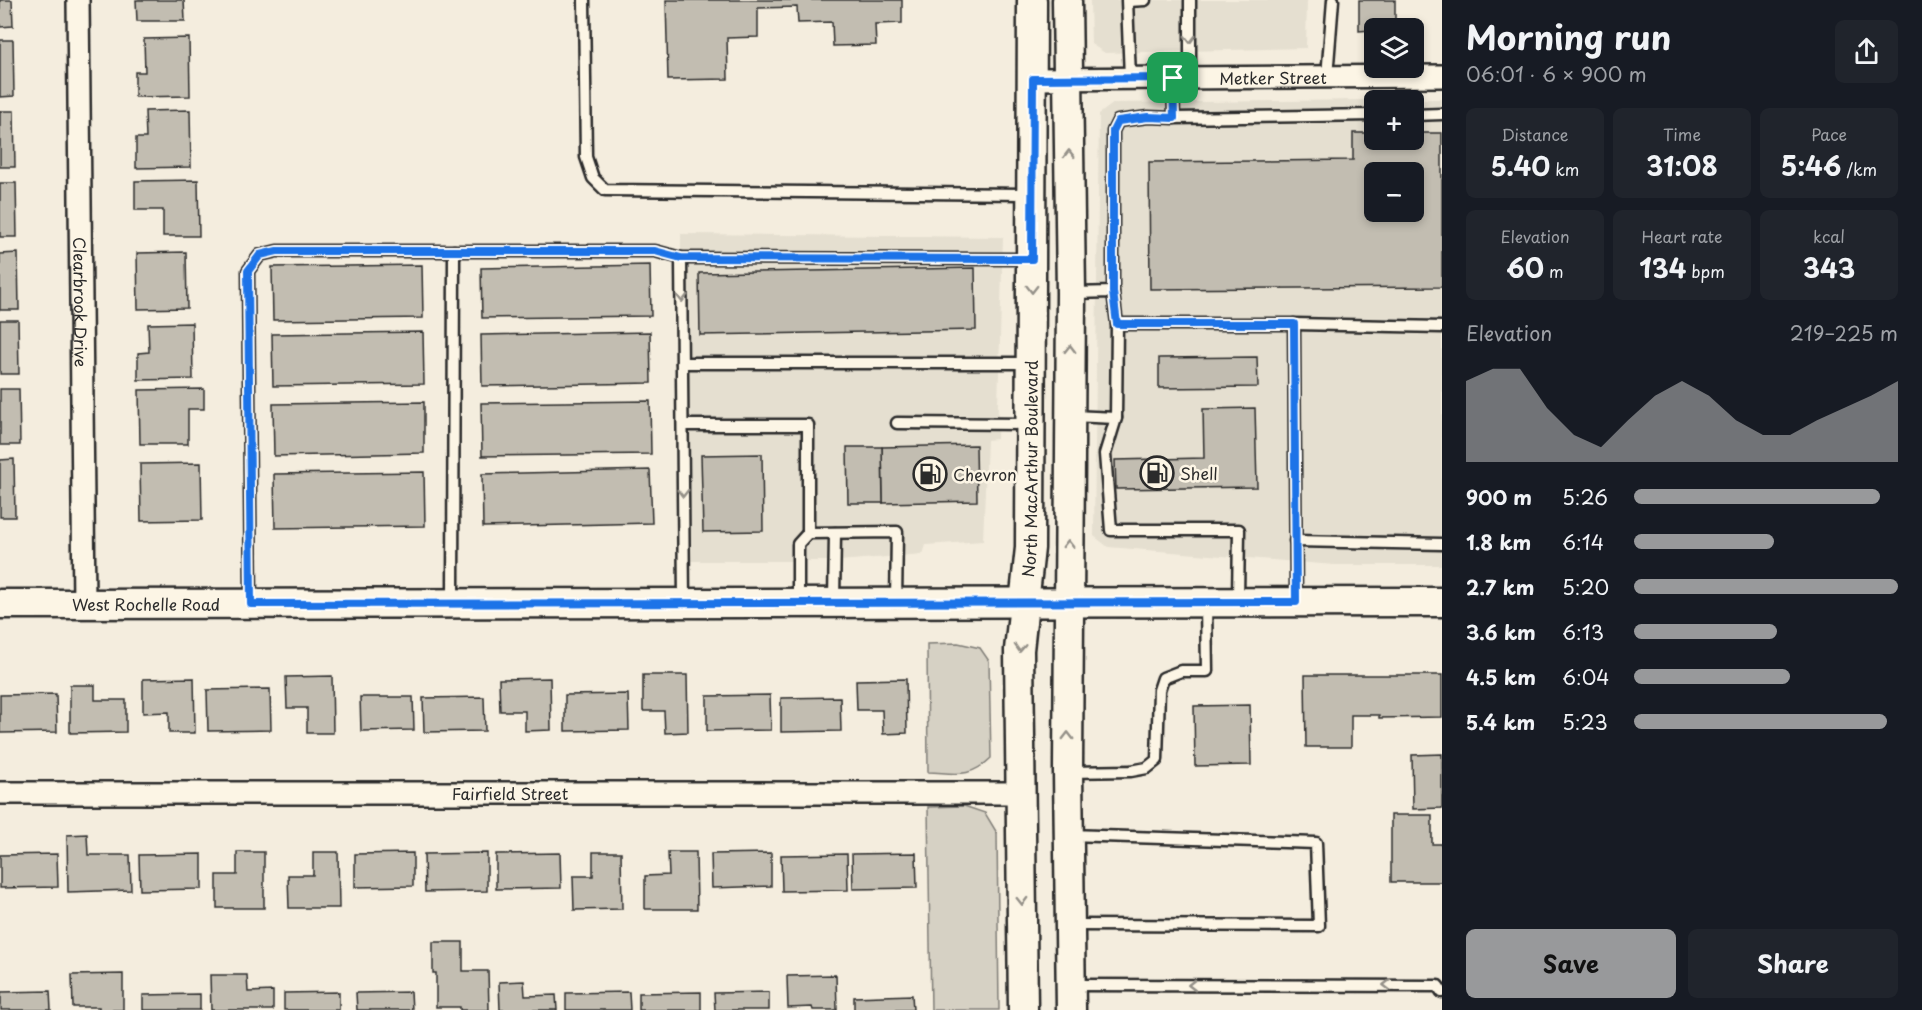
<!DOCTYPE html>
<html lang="en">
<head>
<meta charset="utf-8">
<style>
  :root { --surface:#171b24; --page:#20242c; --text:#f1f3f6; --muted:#9ea1a6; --accent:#98999b }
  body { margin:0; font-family:"Playpen Sans",sans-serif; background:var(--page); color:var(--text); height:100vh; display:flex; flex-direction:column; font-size:22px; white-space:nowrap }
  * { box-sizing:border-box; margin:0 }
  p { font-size:20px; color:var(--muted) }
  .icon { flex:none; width:33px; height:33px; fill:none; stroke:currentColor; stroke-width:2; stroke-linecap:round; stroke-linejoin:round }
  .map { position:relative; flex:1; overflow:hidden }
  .panel { display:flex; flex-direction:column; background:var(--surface); width:480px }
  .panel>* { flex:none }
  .controls { position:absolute; left:1364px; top:18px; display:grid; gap:12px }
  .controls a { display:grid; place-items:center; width:60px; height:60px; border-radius:9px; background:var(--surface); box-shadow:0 3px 9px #0003; font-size:30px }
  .pin { position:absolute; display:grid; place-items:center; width:51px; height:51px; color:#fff; margin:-26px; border-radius:12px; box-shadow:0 3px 9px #0006 }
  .round { display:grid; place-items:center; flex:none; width:63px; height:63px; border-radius:9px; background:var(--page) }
  .overview { display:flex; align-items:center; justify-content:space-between; height:102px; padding:0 24px }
  h1 { font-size:33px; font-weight:700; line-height:45px }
  .stats { display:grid; grid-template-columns:repeat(3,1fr); gap:9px; height:102px; padding:6px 24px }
  .stats div { display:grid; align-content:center; border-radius:9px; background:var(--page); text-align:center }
  .stats b { font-size:26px; font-weight:700 }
  .stats small { font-size:16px; font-weight:400 }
  .stats p { font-size:16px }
  .chart { height:168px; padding:12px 24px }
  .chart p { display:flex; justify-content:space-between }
  .chart svg { width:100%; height:108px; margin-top:6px; fill:var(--accent); opacity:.7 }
  .cta { display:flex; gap:12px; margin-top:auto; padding:12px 24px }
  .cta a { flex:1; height:69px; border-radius:9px; background:var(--accent); color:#111; font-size:24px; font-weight:700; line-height:69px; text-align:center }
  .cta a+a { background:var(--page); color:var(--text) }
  ul { padding:0 24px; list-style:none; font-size:20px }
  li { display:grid; grid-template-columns:96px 72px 1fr; align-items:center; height:45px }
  li i { height:15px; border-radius:8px; background:var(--accent) }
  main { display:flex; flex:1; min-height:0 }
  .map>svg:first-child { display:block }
</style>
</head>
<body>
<main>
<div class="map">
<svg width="1442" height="1010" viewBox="0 0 1442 1010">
  <rect width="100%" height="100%" fill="#f4edde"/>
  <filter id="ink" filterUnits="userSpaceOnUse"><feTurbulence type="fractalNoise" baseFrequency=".0167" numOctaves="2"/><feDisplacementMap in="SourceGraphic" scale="12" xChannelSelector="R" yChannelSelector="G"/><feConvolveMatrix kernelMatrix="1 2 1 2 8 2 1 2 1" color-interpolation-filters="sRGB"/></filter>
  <g filter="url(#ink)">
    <g fill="#e5dfd0" fill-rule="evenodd">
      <polygon points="1090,0 1307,0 1306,48 1105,53 1091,44"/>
      <path d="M1442,99V565H1334L1108,547L1094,536L1099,114L1114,103ZM1374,100H1413V140H1374ZM1374,172H1413V212H1374Z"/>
      <polygon points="681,234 1003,237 997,439 987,440 983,541 926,545 923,554 839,561 679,561"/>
    </g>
    <g fill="#d6d1c4" stroke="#807e78" stroke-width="1.5">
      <path d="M958,643L980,648L989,661L991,758C969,779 956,773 928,772L927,644Z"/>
      <polygon points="964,806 985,813 997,833 999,1010 931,1010 928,807"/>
    </g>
    <g fill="#c2bdb1" stroke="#2b2b2b" stroke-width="1.5" fill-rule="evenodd">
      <polygon points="0,0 12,0 13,26 0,27"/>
      <polygon points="136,0 184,0 185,21 137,21"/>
      <polygon points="666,0 902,0 902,23 875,24 876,45 833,46 832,22 798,23 797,7 758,8 758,37 727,38 728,79 668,80"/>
      <polygon points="1359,0 1395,0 1395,28 1359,31"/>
      <polygon points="189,38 190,96 135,97 135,72 145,72 144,39"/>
      <polygon points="0,40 13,40 14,96 0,97"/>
      <polygon points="190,110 191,167 136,168 136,138 146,138 145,111"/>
      <polygon points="0,111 14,111 15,167 0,167"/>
      <path d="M1353,133H1374V140H1413V133H1442V287L1150,289L1149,162L1353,160ZM1374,172H1413V212H1374Z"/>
      <polygon points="198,180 199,236 163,236 163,210 135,210 135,181"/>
      <polygon points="0,183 16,183 17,237 0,237"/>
      <polygon points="186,252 187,308 138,309 137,253"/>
      <polygon points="18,253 19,310 0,310 0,254"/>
      <polygon points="422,265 423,318 273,320 272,267"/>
      <polygon points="650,265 651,316 482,318 481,268"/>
      <polygon points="975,268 976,330 700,335 699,273"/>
      <polygon points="0,320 18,320 19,374 0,374"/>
      <polygon points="192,323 193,379 138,380 138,353 149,352 148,324"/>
      <polygon points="423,332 424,384 273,386 272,334"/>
      <polygon points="650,332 651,383 482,386 481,335"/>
      <polygon points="1257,357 1258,387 1159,388 1159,358"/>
      <polygon points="0,389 19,389 20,445 0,445"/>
      <polygon points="204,389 204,409 188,409 188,444 140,444 139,390"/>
      <polygon points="650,401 651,454 482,456 481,403"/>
      <polygon points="424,402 424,453 274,456 273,404"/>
      <polygon points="1255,408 1257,487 1116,489 1115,460 1204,458 1203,409"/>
      <polygon points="976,445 977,501 883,503 882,447"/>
      <polygon points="847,447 882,447 883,503 848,503"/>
      <polygon points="762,454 763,531 703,532 701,455"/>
      <polygon points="14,459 15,517 0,517 0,460"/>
      <polygon points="201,463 202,520 141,521 140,464"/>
      <polygon points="650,470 652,523 483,527 482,474"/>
      <polygon points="424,472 425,526 275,528 274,474"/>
      <polygon points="643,675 687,675 688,732 665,733 664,711 643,711"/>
      <polygon points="1305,675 1442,675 1442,717 1379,718 1379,715 1351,715 1351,747 1306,747"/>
      <polygon points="332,676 333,733 307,733 307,708 287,708 286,677"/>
      <polygon points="194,678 195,733 169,733 169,712 143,713 143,679"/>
      <polygon points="550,678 551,730 525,731 525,711 500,711 499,679"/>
      <polygon points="906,679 907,733 883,734 882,710 857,710 856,680"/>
      <polygon points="70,685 95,685 95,700 126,700 126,732 70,733"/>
      <polygon points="270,689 271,730 208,731 207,690"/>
      <polygon points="56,694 57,732 0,733 0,695"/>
      <polygon points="628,694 629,730 565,731 565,695"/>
      <polygon points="770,695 771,730 707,731 707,696"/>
      <polygon points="360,697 413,697 414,730 361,731"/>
      <polygon points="484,697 485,731 424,732 423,698"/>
      <polygon points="840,697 841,731 781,732 781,698"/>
      <polygon points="1250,705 1251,765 1195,766 1194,706"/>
      <polygon points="1442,754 1442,808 1413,809 1412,755"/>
      <polygon points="1391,815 1432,815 1432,844 1442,844 1442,882 1391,882"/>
      <polygon points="87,834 88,855 130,855 131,890 68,892 67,835"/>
      <polygon points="237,852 264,852 264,908 217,908 217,875 237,875"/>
      <polygon points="313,852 338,852 339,908 289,908 288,875 313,875"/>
      <polygon points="593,852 621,852 622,909 574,910 573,876 593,876"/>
      <polygon points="668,852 696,852 697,909 645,909 645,876 669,875"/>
      <polygon points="413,853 413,886 355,887 355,854"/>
      <polygon points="487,853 487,891 425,892 424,854"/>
      <polygon points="560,853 561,888 496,889 496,854"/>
      <polygon points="771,853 771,886 712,888 711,854"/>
      <polygon points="916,853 917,888 853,889 852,854"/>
      <polygon points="57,854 58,887 0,888 0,855"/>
      <polygon points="202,854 202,889 140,890 139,855"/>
      <polygon points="847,854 848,890 782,891 781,855"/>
      <polygon points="433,942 463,942 463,971 488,971 489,1010 460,1010 460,1007 436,1007 436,973 433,973"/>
      <polygon points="123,974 123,1010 99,1010 99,1007 73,1007 72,975"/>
      <polygon points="210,975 247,975 248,992 273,991 273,1010 211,1010"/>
      <polygon points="836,975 837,1010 813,1010 812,1007 788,1008 787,976"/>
      <polygon points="524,981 525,996 556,995 557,1010 500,1010 499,982"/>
      <polygon points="50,991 51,1010 1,1010 1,992"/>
      <polygon points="339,992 339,1010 284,1010 284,993"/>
      <polygon points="411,992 412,1010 357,1010 356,993"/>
      <polygon points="629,992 630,1010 566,1010 566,993"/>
      <polygon points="701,992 701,1010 639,1010 639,993"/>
      <polygon points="769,992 769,1010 715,1010 714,993"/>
      <polygon points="200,994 200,1010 143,1010 143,995"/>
      <polygon points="912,995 913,1010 854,1010 854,997"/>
    </g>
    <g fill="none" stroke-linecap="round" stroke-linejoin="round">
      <defs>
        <g id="lane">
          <polyline points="584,0 586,157 593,178 605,190 1029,194"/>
          <polyline points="1127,0 1130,78"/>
          <polyline points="1190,0 1190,77"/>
          <polyline points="1128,1 1145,0"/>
          <polyline points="1327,77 1333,0"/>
          <polyline points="1413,115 1442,114"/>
          <polyline points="1174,118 1374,115"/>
          <polyline points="681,258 1031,259"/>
          <polyline points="1113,292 1113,131 1118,121 1148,117 1174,118 1173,78"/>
          <polyline points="1073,293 1113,292 1117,324 1294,324 1442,327"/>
          <polyline points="1294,324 1296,600"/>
          <polyline points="682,363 1030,363"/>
          <polyline points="1072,416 1116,418 1117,324"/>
          <polyline points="1116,418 1105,454 1111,530 1239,530 1238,600"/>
          <polyline points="897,423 1029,424"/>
          <polyline points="683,425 808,425 808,533 897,532 896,603"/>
          <polyline points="1295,541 1442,544"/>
          <polyline points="798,601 798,544 808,533"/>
          <polyline points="834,602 835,533"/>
          <polyline points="251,603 248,271 260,255 277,251 655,251 681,258 684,602"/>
          <polyline points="453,603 454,251"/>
          <polyline points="1068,772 1131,771 1147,768 1157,760 1159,690 1163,678 1181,671 1207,671 1206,604"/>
          <polyline points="1069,835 1316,843 1319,926 1071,925"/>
          <polyline points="1071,985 1438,986 1442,992"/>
        </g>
        <g id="street">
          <path id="s1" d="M78,0L84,604"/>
          <path id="s2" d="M1033,79L1442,76"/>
          <path id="s3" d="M0,793H1021"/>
        </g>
        <g id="secondary">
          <polyline points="1067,0 1071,293 1068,772 1071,1010"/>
          <path id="s4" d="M0,604L1442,602"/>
          <path id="s5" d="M1023,1010L1019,650L1030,548L1032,0"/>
        </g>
      </defs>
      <use href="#lane" stroke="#2b2b2b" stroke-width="15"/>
      <use href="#street" stroke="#2b2b2b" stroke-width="26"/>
      <use href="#secondary" stroke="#2b2b2b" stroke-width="33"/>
      <use href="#lane" stroke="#fcf5e5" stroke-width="10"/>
      <use href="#street" stroke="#fcf5e5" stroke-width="21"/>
      <use href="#secondary" stroke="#fcf5e5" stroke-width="28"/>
    </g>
    <defs><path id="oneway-chevron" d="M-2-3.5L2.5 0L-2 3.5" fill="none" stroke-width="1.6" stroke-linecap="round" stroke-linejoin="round" transform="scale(1.5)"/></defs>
    <g stroke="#949088">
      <use href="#oneway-chevron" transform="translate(1190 39) rotate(90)"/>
      <use href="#oneway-chevron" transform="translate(1069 154) rotate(-91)"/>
      <use href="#oneway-chevron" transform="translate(1032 289) rotate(90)"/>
      <use href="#oneway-chevron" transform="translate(682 298) rotate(89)"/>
      <use href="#oneway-chevron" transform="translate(1070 349) rotate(-89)"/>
      <use href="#oneway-chevron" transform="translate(683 493) rotate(90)"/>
      <use href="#oneway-chevron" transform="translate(1068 544) rotate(-90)"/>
      <use href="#oneway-chevron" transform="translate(1020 648) rotate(93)"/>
      <use href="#oneway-chevron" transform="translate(1068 736) rotate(-90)"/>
      <use href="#oneway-chevron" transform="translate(1022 901) rotate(89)"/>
      <use href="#oneway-chevron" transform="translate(1192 985) rotate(-180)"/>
      <use href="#oneway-chevron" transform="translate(1387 985) rotate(-180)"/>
    </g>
  </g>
  <g fill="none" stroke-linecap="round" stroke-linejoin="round" filter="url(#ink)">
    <defs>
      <polygon id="route" points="1173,78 1174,118 1148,117 1118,121 1113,131 1113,292 1117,324 1294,324 1296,602 251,604 248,271 260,255 277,251 655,251 681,258 1032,259 1033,79"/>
    </defs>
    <use href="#route" stroke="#fff" stroke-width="12"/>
    <use href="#route" stroke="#1a73e8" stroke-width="8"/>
  </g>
  <defs>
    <symbol id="fuel-ring" viewBox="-11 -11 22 22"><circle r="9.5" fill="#fcf5e5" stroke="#2b2b2b" stroke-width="1.5"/><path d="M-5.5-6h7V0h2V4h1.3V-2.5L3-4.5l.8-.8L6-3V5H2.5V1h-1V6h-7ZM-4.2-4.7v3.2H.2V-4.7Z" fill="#2b2b2b"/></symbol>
  </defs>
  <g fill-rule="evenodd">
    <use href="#fuel-ring" x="1138" y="454" width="38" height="38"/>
    <use href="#fuel-ring" x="911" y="455" width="38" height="38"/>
  </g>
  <g text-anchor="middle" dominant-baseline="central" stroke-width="5" stroke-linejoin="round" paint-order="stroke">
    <g font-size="16" fill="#2b2b2b" stroke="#fcf5e5">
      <text stroke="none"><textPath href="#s2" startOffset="240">Metker Street</textPath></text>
      <text stroke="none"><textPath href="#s1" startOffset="302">Clearbrook Drive</textPath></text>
      <text stroke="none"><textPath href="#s5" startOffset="542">North MacArthur Boulevard</textPath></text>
      <text stroke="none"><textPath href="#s4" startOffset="146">West Rochelle Road</textPath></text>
      <text stroke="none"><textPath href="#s3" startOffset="510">Fairfield Street</textPath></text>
    </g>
    <g font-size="16" fill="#2b2b2b" stroke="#fcf5e5" text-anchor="start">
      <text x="1180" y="473">Shell</text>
      <text x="953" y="474">Chevron</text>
    </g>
  </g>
</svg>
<div class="controls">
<a><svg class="icon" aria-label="layers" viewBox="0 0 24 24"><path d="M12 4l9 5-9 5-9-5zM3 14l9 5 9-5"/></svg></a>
<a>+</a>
<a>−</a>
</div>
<div class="pin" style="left:1173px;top:78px;background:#1e9e55"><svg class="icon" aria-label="arrive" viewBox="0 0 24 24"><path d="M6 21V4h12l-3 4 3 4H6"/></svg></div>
</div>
<section class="panel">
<div class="overview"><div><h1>Morning run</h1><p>06:01 · 6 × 900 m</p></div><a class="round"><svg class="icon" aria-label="share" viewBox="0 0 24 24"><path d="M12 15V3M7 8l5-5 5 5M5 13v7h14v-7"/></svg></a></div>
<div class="stats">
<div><p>Distance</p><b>5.40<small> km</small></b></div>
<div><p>Time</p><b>31:08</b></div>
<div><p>Pace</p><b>5:46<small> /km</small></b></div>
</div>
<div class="stats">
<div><p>Elevation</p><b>60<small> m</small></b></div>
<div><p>Heart rate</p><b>134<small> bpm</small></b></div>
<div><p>kcal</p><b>343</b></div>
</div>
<div class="chart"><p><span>Elevation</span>219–225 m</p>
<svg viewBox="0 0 160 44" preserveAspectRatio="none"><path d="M0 44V11L10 6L20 6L30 22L40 33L50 38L60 27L70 17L80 11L90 17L100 27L110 33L120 33L130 27L140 22L150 17L160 11V44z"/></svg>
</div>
<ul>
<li><b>900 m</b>5:26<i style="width:93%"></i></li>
<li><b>1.8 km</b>6:14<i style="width:53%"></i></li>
<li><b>2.7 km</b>5:20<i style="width:100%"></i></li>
<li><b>3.6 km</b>6:13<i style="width:54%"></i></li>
<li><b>4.5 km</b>6:04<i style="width:59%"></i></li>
<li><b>5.4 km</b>5:23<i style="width:96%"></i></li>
</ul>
<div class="cta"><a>Save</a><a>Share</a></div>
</section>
</main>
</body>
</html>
